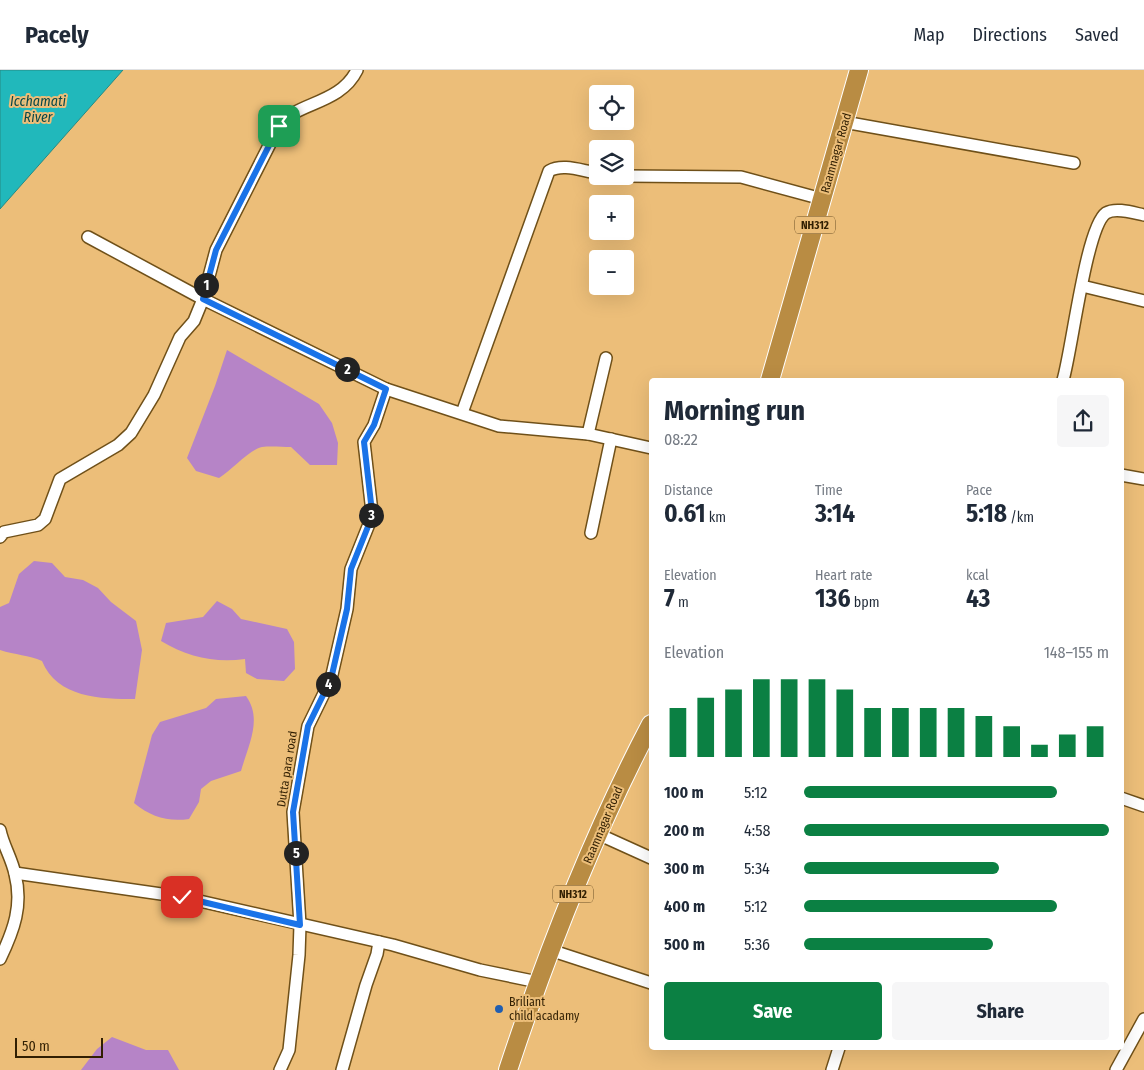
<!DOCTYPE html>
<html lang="en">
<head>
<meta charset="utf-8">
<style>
  :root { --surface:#fff; --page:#f6f6f7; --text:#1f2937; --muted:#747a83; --line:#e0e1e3; --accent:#0b8043 }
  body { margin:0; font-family:"Fira Sans Condensed",sans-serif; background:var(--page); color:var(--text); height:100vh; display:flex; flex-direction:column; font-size:19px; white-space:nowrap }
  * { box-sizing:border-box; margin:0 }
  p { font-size:16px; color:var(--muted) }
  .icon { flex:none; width:28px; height:28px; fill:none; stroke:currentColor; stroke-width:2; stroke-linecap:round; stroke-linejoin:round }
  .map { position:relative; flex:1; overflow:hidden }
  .sheet { position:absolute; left:649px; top:308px; width:475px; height:672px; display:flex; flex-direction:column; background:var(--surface); border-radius:5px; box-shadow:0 5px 20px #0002 }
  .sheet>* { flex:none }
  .tools { position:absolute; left:589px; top:15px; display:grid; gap:10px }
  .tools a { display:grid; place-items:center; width:45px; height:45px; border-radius:5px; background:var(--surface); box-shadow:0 5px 20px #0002; font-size:25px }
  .scale { position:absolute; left:15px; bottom:12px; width:88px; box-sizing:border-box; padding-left:5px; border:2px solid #311f02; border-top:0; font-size:14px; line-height:18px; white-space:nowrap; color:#311f02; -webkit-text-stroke:4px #ecbe79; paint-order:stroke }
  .pin { position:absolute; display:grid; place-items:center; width:42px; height:42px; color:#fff; margin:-21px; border-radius:10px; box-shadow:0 2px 8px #0006 }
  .km { position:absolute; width:25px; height:25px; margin:-12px; border-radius:50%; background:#222; color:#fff; font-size:14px; line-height:25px; text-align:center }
  .round { display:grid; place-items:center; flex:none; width:52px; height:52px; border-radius:5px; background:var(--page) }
  .headline { display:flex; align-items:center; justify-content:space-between; height:85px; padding:0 15px }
  h1 { font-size:28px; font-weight:700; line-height:38px }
  .figures { display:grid; grid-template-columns:repeat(3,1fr); gap:8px; height:85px; padding:5px 15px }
  .figures div { display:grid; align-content:center }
  .figures b { font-size:25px; font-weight:700 }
  .figures small { font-size:14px; font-weight:400 }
  .figures p { font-size:14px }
  .chart { height:140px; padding:10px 15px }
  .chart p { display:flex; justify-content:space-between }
  .chart svg { width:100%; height:90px; margin-top:5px; stroke:var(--accent); stroke-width:6 }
  .cta { display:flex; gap:10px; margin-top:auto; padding:10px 15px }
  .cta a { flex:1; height:58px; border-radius:5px; background:var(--accent); color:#fff; font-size:20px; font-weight:700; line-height:58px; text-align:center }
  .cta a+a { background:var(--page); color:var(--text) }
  ul { padding:0 15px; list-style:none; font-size:16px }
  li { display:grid; grid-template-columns:80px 60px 1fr; align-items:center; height:38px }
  li i { height:12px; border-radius:6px; background:var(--accent) }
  header { display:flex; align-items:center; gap:30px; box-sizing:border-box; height:70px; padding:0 25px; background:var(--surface); border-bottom:1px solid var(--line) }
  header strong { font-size:24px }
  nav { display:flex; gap:28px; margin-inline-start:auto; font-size:18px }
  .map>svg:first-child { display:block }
</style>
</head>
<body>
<header>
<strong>Pacely</strong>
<nav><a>Map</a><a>Directions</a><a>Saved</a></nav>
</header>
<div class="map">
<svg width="1144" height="1000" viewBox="0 0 1144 1000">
  <rect width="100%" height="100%" fill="#ecbe79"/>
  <g fill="#b684c7">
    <path d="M227,280L319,334L332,353L338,373L337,395H310L291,377C282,377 271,376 262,377C249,380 232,400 219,408L196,401L187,388L215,316Z"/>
    <path d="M34,491L52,493L65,507L83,510L98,518L111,532L136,551L142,580L135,629C101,629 57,628 42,591C29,585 15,585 0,580V537L9,533L19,504Z"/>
    <path d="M217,531L232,539L241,549L287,559L294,572L295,599L284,611L257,609L246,603L245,589C214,593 188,587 161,571L166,553L203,547Z"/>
    <path d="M246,626C263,649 248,676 241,701L211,711L201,719L199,732L189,749C168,752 151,747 134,733L152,665L160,652L206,638L216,629Z"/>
    <polygon points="112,967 146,980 168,980 179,1000 81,1000 97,979"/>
  </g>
  <polygon fill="#21b8bb" stroke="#268a84" points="0,0 123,0 0,139"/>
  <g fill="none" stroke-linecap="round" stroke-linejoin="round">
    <defs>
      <g id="minor">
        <polyline points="844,52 1074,93"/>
        <polyline points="625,106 741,107 822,129"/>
        <polyline points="88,167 203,229 386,319 499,356 588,364 651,378"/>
        <polyline points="1082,216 1144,231"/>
        <path d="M1063,310C1072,280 1086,157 1106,143C1116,137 1134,143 1144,145"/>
        <path d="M462,343L549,101C563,93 582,101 598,103"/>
        <polyline points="588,364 606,288"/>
        <polyline points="1121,405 1144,409"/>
        <polyline points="591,463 611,369"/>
        <path d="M0,467L4,462L38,455L45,449L60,409L118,375L131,363L154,325L180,267L194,251L203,229L216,180L279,56C295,32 340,35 357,0"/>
        <polyline points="1121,728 1144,736"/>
        <path d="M0,760C3,775 12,789 15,804C23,835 14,860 0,889"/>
        <polyline points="598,764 651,788"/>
        <polyline points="15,803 182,827 393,875 480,900 538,912"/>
        <polyline points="550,880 651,913"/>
        <polyline points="280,1000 289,980 299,885 300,855 293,742 308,656 331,609 347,539 351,499 369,454 372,442 364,372 374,355 386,319"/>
        <polyline points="342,1000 366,915 377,884 379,872"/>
        <polyline points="832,1000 839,978"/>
        <polyline points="1116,1000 1144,949"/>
      </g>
      <g id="highway">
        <polyline points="770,310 859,0"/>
        <path d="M508,1000C547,882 593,764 651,654"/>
      </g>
    </defs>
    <use href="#minor" stroke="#6f5019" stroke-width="14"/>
    <use href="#highway" stroke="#fff" stroke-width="20"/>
    <use href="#minor" stroke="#fff" stroke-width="11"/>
    <use href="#highway" stroke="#b98c43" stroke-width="18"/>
  </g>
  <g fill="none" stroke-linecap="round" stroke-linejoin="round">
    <defs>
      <polyline id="route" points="182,827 300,855 293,742 308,656 331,609 347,539 351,499 369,454 372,442 364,372 374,355 386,319 203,229 216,180 279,56"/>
    </defs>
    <use href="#route" stroke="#fff" stroke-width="10"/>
    <use href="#route" stroke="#1a73e8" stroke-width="6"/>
  </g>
  <circle fill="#215eb0" stroke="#ecbe79" stroke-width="2" cx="499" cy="939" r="5"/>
  <g text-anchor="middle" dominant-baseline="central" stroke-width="4" stroke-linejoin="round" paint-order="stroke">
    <g fill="#ecbe79" stroke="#694f26" stroke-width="1">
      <rect x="795" y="146.5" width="40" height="17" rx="4"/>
      <rect x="553" y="815.5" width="40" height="17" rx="4"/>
    </g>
    <g font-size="11" font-weight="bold" fill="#311f02">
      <text x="815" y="155">NH312</text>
      <text x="573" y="824">NH312</text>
    </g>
    <g font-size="12" fill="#311f02" stroke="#ecbe79">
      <text transform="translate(836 83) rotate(-74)">Raamnagar Road</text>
      <text transform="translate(287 699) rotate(-81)">Dutta para road</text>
      <text transform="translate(603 755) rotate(-67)">Raamnagar Road</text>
    </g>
    <g font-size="12" fill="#311f02" stroke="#ecbe79" text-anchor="start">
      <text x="509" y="932">Briliant<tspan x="509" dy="14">child acadamy</tspan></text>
    </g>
    <g font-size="14" font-style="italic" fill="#094749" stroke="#ecbe79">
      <text x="38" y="31">Icchamati<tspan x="38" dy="16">River</tspan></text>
    </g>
  </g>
</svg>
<div class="tools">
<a><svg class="icon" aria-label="locate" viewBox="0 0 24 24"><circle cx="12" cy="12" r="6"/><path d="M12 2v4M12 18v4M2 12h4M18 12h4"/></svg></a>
<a><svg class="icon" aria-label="layers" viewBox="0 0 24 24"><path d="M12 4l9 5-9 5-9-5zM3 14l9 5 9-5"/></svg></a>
<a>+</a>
<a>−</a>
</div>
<div class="scale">50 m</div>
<div class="pin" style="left:279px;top:56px;background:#1e9e55"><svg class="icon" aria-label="arrive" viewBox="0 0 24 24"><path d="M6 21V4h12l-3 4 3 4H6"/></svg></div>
<div class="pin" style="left:182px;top:827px;background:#d93025"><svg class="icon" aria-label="check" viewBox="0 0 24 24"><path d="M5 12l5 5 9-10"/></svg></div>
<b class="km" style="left:206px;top:215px">1</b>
<b class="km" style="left:347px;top:299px">2</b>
<b class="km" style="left:371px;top:445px">3</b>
<b class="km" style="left:328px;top:614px">4</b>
<b class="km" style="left:296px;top:783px">5</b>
<section class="sheet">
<div class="headline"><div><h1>Morning run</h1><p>08:22</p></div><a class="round"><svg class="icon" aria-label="share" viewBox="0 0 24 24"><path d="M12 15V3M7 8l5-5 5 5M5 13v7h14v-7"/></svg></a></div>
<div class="figures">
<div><p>Distance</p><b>0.61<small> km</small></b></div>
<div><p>Time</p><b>3:14</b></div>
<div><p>Pace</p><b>5:18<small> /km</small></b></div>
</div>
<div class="figures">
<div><p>Elevation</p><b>7<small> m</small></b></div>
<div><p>Heart rate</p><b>136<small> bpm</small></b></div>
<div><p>kcal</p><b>43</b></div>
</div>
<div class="chart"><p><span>Elevation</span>148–155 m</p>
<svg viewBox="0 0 160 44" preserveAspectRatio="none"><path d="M5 44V20M15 44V15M25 44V11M35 44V6M45 44V6M55 44V6M65 44V11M75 44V20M85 44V20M95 44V20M105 44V20M115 44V24M125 44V29M135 44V38M145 44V33M155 44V29"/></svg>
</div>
<ul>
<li><b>100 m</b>5:12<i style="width:83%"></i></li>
<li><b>200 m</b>4:58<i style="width:100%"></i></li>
<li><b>300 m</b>5:34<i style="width:64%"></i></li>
<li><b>400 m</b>5:12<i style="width:83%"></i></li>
<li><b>500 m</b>5:36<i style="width:62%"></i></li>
</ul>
<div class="cta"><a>Save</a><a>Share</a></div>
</section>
</div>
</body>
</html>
